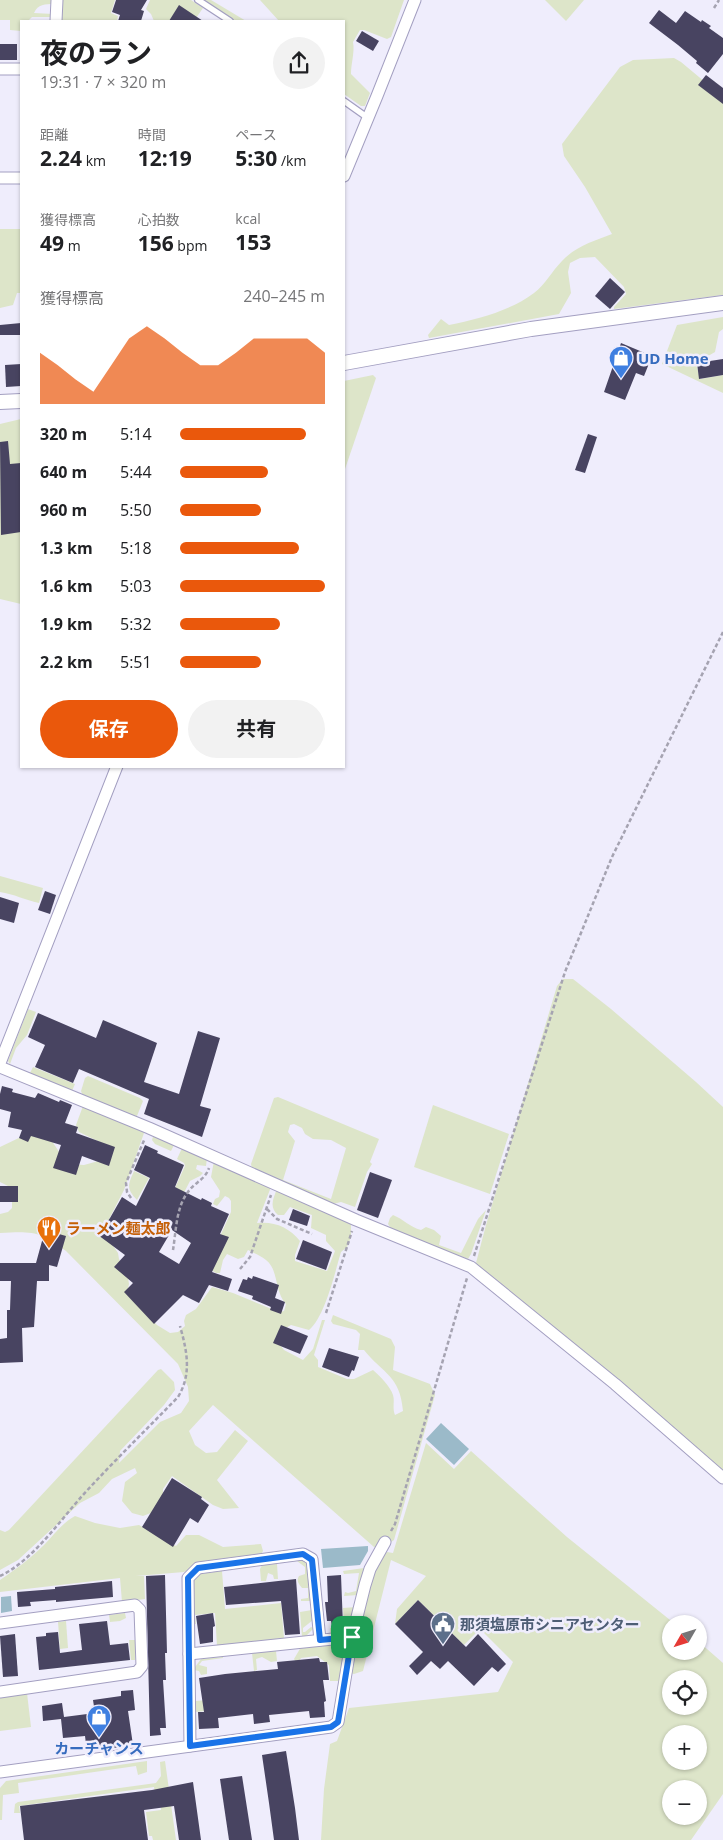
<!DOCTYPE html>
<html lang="ja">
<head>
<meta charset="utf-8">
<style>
  :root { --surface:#fff; --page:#f2f2f2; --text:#202124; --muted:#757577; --accent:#ea580c }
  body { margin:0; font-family:"Open Sans","Noto Sans JP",sans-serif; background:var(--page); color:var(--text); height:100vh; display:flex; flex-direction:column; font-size:19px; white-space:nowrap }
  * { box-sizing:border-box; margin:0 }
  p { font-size:16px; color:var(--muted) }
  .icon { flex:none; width:28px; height:28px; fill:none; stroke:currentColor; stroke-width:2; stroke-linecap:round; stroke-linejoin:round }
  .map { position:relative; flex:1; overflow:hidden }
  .sheet { position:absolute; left:20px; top:20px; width:325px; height:748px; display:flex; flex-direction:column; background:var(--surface); border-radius:0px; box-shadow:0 1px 4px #0004 }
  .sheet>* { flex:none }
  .needle { width:32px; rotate:231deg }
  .tools { position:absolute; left:662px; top:1615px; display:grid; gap:10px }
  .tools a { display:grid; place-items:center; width:45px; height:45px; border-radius:50%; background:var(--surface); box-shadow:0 1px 4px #0004; font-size:25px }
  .pin { position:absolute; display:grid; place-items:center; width:42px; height:42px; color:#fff; margin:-21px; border-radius:10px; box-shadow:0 2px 8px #0006 }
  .round { display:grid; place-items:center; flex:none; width:52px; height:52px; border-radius:26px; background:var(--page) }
  .head { display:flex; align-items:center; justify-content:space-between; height:85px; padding:0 20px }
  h1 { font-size:28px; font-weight:700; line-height:38px }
  .metrics { display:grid; grid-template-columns:repeat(3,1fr); gap:8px; height:85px; padding:5px 20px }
  .metrics div { display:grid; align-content:center }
  .metrics b { font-size:21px; font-weight:700 }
  .metrics small { font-size:14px; font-weight:400 }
  .metrics p { font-size:14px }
  .chart { height:140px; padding:10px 20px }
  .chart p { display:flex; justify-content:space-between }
  .chart svg { width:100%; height:90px; margin-top:5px; fill:var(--accent); opacity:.7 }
  .button { display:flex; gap:10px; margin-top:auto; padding:10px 20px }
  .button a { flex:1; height:58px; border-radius:30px; background:var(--accent); color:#fff; font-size:20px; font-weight:700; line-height:58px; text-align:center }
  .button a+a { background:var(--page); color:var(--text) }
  ul { padding:0 20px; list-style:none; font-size:16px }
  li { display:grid; grid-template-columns:80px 60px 1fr; align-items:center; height:38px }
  li i { height:12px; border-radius:6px; background:var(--accent) }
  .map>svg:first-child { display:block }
</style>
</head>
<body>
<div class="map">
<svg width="723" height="1840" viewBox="0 0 723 1840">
  <rect width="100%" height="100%" fill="#efedfc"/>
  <g fill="#dde5c9" fill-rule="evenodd">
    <path d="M0,0H54V4C45,4 38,4 34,13L53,14V17H32L28,21H21V34V31L10,30V20H0Z"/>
    <polygon points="60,0 115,0 111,13 118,16 117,21 60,21"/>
    <polygon points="150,0 191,0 203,8 194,21 185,21 190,13 171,20 173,21 154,21 151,14 146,9"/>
    <polygon points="204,0 211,0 246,21 236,21"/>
    <path d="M260,0H404L391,37L387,39L364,30H360L353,42C355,52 351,63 351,74L370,93L365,106H361L344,94V21H279Z"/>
    <polygon points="545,0 584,0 566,21"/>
    <path d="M674,58L681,62L723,97V295L614,309V307L626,294L624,287L595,257L580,258L570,263L568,272L571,293L559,314L429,338L428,335L441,319L449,325C478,319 510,311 534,293C545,285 552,271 562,261C576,246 594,241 612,234L585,187L564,156L562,144L620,67L633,60Z"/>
    <polygon points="0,229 21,229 21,293 17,293 13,305 0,308"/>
    <polygon points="723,317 723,329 719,332 715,352 708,356 695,359 700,379 723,375 723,393 662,364 677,325"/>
    <polygon points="373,375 376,378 344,472 344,381"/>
    <polygon points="21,419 21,604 0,599 0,424"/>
    <path d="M0,876L43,888L39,903C25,900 14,894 0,892Z"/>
    <polygon points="563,979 573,979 611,1009 696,1082 723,1107 723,1475 478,1269 476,1263 486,1225 557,986"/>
    <polygon points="28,1009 36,1012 27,1035 16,1048 10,1064 8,1061"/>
    <polygon points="33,1067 75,1084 72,1091 30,1073"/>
    <polygon points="88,1076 140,1098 143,1101 137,1116 131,1116 83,1096 81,1091 85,1078"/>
    <path d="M278,1097L379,1139L370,1162L372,1164L367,1172L355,1207L341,1202L333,1204L252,1169L251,1164L274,1098ZM294,1124L302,1128L305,1134L313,1139L331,1140L346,1148L331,1199L283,1180L295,1141L288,1132L290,1125Z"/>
    <polygon points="433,1105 509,1134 490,1194 414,1167"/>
    <path d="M83,1106L140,1127L144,1133L124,1190L106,1225L108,1238L118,1253L119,1259L128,1278L129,1284L127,1293L157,1325L170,1333L178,1332L185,1326L184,1321L186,1315L196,1309L212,1287L233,1293L279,1312L284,1311L286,1304C274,1291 279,1270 266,1260C261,1256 254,1253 248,1250L244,1257L238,1259L227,1254L223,1260L220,1273H216L206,1267L231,1212V1201L229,1198L225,1196L217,1206L213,1204L215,1199L219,1197L220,1191L211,1177L214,1161L271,1187L257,1223C274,1221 289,1227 300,1241L295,1255V1261L327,1271L335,1251L326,1241V1235L311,1228L312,1215L290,1207L284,1215H278C269,1207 273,1199 277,1189L351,1222V1237L347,1247L341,1252C335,1272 325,1317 309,1330L291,1325L282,1330L277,1341L284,1350L303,1360L313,1349L322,1320H325L314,1355L318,1360V1367L347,1379H354L373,1370C380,1376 390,1386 393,1395C395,1401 392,1408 395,1415L403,1411C400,1375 383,1374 364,1350H358L360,1334L356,1330L333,1324L331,1321L333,1315L391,1339L395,1347L393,1370L430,1384L435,1395L394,1540L381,1549L374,1547L213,1405L189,1431L195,1445L206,1453L217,1452L235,1430L248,1441L217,1480L239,1508L223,1509L213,1505L172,1476L163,1489V1498L156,1511L143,1516L132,1513L122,1501L125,1482L137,1473L135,1468L112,1479L99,1493L80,1503L18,1560L0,1570V1530L5,1532L9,1530L158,1370L161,1369L174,1382L175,1390L164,1405L120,1451L119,1463L160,1422L181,1413L189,1401L188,1387L178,1364L66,1251C42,1231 31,1231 0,1233V1214L8,1212L12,1208V1188L0,1182V1147L23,1136L46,1132L67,1164L84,1165L102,1160L108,1146L79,1132L76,1125Z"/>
    <polygon points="154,1133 175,1143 171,1151 155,1144 152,1140"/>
    <polygon points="183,1146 207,1158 206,1166 197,1165 196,1169 203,1173 200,1176 190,1181 175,1210 175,1188 185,1166 184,1163 177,1159"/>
    <path d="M134,1171L149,1178L137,1200C126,1188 128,1185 134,1171Z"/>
    <path d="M486,1210L471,1254L468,1259L392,1230L388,1224L390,1218L393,1215C403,1219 410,1227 421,1230L426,1227L434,1230L441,1236L439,1245L461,1253L478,1219Z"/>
    <path d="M426,1443L454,1469L471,1451L567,1537L675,1624H671V1651H699V1642L723,1663V1794L691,1840H321L324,1789L330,1744L337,1741L349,1708L498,1692L513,1662L480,1629L464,1645L418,1600L395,1624L397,1609L426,1576L391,1560L363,1671L354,1674L350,1673C354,1650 369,1562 387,1552L393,1553ZM671,1679H699V1706H671ZM671,1734H699V1761H671ZM671,1789H699V1816H671Z"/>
    <path d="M75,1516L95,1523L120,1528L139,1525L176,1546L186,1535H199L223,1547L261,1544L263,1551L260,1556L198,1565L184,1572L136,1576H144L145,1599L122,1602L120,1578L0,1592V1580C16,1569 30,1559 44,1545C54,1535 62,1523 75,1516Z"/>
    <path d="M299,1558L308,1564L311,1601H301V1599L308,1598V1588H302C299,1584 296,1581 299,1576L305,1574V1567L297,1561L290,1562L289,1559Z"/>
    <polygon points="277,1564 278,1579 274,1579 273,1575 268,1573 266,1581 261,1581 260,1569 262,1565"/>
    <polygon points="364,1568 358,1595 344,1596 345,1592 348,1593 356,1591 359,1573 344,1574 343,1571"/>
    <polygon points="222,1571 225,1609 281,1603 284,1638 217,1646 215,1613 195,1615 196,1624 194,1624 193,1581 199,1574"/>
    <polygon points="356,1607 350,1628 344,1632 330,1633 330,1628 342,1627 344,1624 343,1608"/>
    <polygon points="312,1610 313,1620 303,1628 303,1632 305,1632 311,1627 314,1628 306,1636 302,1637 300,1612"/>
    <polygon points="125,1613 126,1618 120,1621 110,1622 109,1615"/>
    <polygon points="66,1621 68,1648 60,1649 58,1622"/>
    <polygon points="129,1640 136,1640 135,1660 131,1660"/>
    <path d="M338,1644C349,1652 341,1669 339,1681H330L329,1665L317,1656L301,1658L297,1664L294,1659L301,1647Z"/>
    <polygon points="276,1651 277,1661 271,1662 262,1657 256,1659 257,1670 254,1671 252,1653"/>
    <polygon points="223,1657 223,1658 202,1661 199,1665 207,1667 207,1674 201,1675 199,1671 194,1670 195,1667 201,1659"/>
    <polygon points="27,1693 31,1727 0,1731 0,1696"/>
    <polygon points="222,1699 223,1709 196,1712 197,1730 194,1730 195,1701"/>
    <polygon points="147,1761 147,1772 138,1775 136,1766 18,1783 19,1793 3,1795 2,1820 0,1820 0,1788 6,1781"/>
    <polygon points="165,1761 176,1840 153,1840 152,1836 149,1836 146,1812 161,1810 160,1800 156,1800 154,1787 19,1806 20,1813 14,1813 15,1804 18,1802 156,1783 161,1776 160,1762"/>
  </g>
  <g fill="#9bbac9">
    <polygon points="441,1423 469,1449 454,1465 426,1439"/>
    <polygon points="368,1546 368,1551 360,1565 323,1568 321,1549"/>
    <polygon points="11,1596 12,1611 1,1613 1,1597"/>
  </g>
  <g fill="#484461" fill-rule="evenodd">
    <polygon points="116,0 147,0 141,10 144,11 141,21 118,21 120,15 112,12"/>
    <polygon points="179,5 203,21 169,21"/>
    <polygon points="659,10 676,23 685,11 701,22 702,20 711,26 709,28 723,38 723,54 708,73 696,63 697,61 678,45 649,23"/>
    <polygon points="362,31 379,41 373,51 356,41"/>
    <rect x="0" y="44" width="17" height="16"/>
    <polygon points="706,75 723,88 723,104 698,85"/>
    <polygon points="610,278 625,292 610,309 595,296"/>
    <polygon points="21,323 21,335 0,335 0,325"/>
    <polygon points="621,343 652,356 644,376 636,373 625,400 604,392"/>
    <polygon points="723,359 723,375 699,379 697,363"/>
    <polygon points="21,364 21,386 6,387 5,365"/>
    <polygon points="588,434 597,437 585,473 575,470"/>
    <polygon points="8,441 10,464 21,463 21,532 1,535 0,442"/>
    <polygon points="45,891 56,895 50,914 38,910"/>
    <polygon points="0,897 19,903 14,923 0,919"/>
    <polygon points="38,1013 96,1038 103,1020 157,1043 144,1082 179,1094 198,1031 220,1038 200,1106 211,1109 202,1137 144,1114 149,1099 79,1069 73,1083 35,1067 45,1045 28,1037"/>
    <polygon points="2,1086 13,1089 12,1092 35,1098 38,1093 59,1102 60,1100 72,1105 65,1123 78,1127 76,1133 115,1147 109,1166 82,1156 76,1175 53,1168 61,1145 31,1136 28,1142 19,1138 22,1130 8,1127 11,1112 0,1109 0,1094"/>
    <path d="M145,1145L158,1151L157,1153L184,1165L175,1187L201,1200L202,1198L212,1203L211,1206L229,1214L220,1234L229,1237L212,1272L232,1279L228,1291L209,1285L199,1303L183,1295L154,1324L124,1292L133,1283L114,1267L125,1255L98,1235L110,1218L122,1197L136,1206L150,1178L134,1170ZM172,1230L191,1243L179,1264L159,1252Z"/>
    <polygon points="370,1172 392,1180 378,1218 357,1210"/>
    <rect x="0" y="1186" width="18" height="16"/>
    <polygon points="293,1209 310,1216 307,1226 289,1220"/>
    <polygon points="45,1230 66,1236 57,1267 49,1265 49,1281 37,1281 34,1327 22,1328 23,1362 0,1363 0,1339 7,1338 7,1310 10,1310 11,1281 0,1281 0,1263 36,1263"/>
    <polygon points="303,1240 332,1252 326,1270 296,1259"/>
    <polygon points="253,1276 279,1285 275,1298 285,1302 281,1314 270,1310 271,1307 252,1299 253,1296 238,1291 243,1279 247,1280 248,1277 252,1279"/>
    <polygon points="281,1325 308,1336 300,1354 273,1343"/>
    <polygon points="329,1348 359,1357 354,1371 352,1370 349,1377 322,1367"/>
    <polygon points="172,1478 202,1497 201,1499 209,1505 198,1523 190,1518 173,1547 142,1527"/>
    <polygon points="165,1575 167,1653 165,1653 166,1680 163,1680 166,1728 160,1728 161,1735 150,1736 146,1576"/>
    <polygon points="341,1575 343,1626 332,1626 331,1621 327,1621 325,1602 328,1602 327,1576"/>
    <polygon points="296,1579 300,1634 285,1635 281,1601 226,1605 224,1587"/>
    <polygon points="112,1581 113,1597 56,1602 56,1600 30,1602 31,1606 18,1607 17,1592 55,1589 55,1587"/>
    <polygon points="418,1600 466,1647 478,1634 506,1664 498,1672 492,1667 474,1686 448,1661 440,1669 431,1661 417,1675 409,1666 423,1652 395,1624"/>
    <polygon points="213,1613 215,1626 213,1627 213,1642 200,1644 196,1616"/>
    <polygon points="107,1621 110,1645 128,1643 130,1660 39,1670 36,1637 46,1636 46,1633 58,1632 60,1653 82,1650 79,1624"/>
    <polygon points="15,1634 18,1676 3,1677 0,1636"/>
    <polygon points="319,1658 320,1662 327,1662 329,1680 323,1680 326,1701 324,1702 325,1717 310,1718 309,1711 269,1715 270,1722 254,1724 253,1714 218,1718 219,1728 199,1729 198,1712 204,1712 199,1678 225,1674 278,1669 277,1662"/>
    <polygon points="133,1690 135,1710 128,1711 133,1745 87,1752 85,1736 63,1738 61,1719 43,1721 42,1706 62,1703 64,1717 95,1713 93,1700 121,1696 121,1691"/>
    <polygon points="286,1751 295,1808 299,1840 274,1840 269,1803 262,1755"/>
    <polygon points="242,1776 252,1840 229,1840 220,1779"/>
    <polygon points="193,1782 201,1840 179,1840 174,1806 144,1810 148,1840 24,1840 20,1806 152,1790"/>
  </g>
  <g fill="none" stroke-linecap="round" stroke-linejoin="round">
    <defs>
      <g id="service">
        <polyline points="198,0 230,21"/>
        <polyline points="344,101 368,118"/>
      </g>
      <g id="minor">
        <polyline points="56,21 57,0"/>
        <polyline points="0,69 21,69"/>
        <polyline points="344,176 377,96 415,0"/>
        <polyline points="0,178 21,178"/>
        <polyline points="0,1063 117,766"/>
        <polyline points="0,1067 149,1128 356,1220 471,1267 615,1384 723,1478"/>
        <polyline points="0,1623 135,1605 140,1610 142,1666 137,1672 0,1692"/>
        <polyline points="189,1654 352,1637"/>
        <polyline points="190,1746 188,1578 198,1568 303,1554 312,1559 320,1640"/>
        <polyline points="0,1772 331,1727 338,1722 352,1637 365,1585 370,1569 385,1542"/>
      </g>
      <g id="tertiary">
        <polyline points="344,363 531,329 723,303"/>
        <polyline points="0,402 21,401"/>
      </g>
    </defs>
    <use href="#service" stroke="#a39fc1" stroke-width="8"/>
    <use href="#minor" stroke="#a39fc1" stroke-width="13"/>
    <use href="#tertiary" stroke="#a39fc1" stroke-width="16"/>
    <g stroke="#a5a3b1" stroke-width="2.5" stroke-dasharray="4 2.5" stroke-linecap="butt">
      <polyline points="714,8 719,0"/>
      <polyline points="131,1198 127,1192 126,1183 145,1138"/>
      <polyline points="267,1209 277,1219 312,1234"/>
      <path d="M173,1250C176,1232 176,1207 188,1192C195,1182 205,1180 209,1168"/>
      <polyline points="474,1256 565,972 612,857 723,632"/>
      <polyline points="240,1269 250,1257 271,1195"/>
      <polyline points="326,1313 352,1231"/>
      <polyline points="391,1531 395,1524 467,1278"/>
      <path d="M0,1576C32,1561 59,1522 82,1496C113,1462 146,1430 178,1397C192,1374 187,1351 180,1326"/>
    </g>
    <use href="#service" stroke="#fff" stroke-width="5.5"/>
    <use href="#minor" stroke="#fff" stroke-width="11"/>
    <use href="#tertiary" stroke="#fff" stroke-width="14"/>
  </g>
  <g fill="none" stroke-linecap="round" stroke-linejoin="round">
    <defs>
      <polygon id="route" points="303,1554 312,1560 320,1640 352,1637 338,1722 331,1727 190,1746 188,1578 198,1568"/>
    </defs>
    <use href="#route" stroke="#fff" stroke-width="10"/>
    <use href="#route" stroke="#1a73e8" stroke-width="6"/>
  </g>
  <defs>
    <symbol id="shop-pin" viewBox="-11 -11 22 30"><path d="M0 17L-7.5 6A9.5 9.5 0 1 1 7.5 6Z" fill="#3f7fe0" stroke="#efedfc"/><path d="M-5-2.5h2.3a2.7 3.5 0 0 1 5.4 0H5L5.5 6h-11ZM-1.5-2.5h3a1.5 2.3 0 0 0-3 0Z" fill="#fff"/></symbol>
    <symbol id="restaurant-pin" viewBox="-11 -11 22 30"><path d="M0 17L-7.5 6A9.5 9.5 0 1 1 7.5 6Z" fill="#e8710a" stroke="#efedfc"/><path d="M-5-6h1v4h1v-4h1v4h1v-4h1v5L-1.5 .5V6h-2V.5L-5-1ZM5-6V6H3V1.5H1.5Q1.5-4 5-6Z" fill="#fff"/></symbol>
    <symbol id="civic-pin" viewBox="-11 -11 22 30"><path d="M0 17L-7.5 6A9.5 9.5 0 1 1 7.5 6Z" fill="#5c6f8a" stroke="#efedfc"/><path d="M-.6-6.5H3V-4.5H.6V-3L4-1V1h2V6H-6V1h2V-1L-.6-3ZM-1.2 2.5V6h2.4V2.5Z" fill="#fff"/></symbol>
  </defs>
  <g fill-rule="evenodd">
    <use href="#shop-pin" x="607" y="344" width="28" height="38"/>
    <use href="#restaurant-pin" x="35" y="1214" width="28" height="38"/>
    <use href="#civic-pin" x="429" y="1610" width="28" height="38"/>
    <use href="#shop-pin" x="85" y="1703" width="28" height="38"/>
  </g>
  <g text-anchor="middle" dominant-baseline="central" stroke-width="5" stroke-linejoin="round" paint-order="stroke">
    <g font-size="15" font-weight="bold" fill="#366cbe" stroke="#efedfc" text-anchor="start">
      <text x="638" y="358">UD Home</text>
      <text x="99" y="1748" text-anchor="middle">カーチャンス</text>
    </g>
    <g font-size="15" font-weight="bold" fill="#c56008" stroke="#efedfc" text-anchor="start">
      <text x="66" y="1228">ラーメン麺太郎</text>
    </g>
    <g font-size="15" font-weight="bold" fill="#4e5e75" stroke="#efedfc" text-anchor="start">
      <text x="460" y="1624">那須塩原市シニアセンター</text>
    </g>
  </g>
</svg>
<div class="tools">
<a><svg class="needle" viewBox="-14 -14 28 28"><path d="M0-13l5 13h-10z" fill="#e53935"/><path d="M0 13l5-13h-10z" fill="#757577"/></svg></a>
<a><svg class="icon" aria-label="locate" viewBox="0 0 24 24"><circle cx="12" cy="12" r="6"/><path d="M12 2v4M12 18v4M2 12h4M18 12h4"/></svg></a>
<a>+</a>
<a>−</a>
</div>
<div class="pin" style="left:352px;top:1637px;background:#1e9e55"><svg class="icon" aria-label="arrive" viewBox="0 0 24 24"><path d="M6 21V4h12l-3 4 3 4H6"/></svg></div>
<section class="sheet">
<div class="head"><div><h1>夜のラン</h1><p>19:31 · 7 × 320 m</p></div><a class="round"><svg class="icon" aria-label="share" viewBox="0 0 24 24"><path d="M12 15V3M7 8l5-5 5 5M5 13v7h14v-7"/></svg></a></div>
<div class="metrics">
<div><p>距離</p><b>2.24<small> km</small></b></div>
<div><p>時間</p><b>12:19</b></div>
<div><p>ペース</p><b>5:30<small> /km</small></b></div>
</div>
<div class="metrics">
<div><p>獲得標高</p><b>49<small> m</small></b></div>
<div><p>心拍数</p><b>156<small> bpm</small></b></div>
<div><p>kcal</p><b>153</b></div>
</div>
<div class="chart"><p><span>獲得標高</span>240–245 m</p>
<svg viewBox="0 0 160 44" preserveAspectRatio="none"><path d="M0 44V19L10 25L20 32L30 38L40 25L50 12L60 6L70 12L80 19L90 25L100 25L110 19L120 12L130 12L140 12L150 12L160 19V44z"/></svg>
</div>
<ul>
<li><b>320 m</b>5:14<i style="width:87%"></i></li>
<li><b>640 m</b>5:44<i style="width:61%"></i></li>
<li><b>960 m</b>5:50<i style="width:56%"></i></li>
<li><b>1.3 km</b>5:18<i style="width:82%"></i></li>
<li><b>1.6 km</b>5:03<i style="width:100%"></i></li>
<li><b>1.9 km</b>5:32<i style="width:69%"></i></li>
<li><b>2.2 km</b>5:51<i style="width:56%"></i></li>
</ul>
<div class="button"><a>保存</a><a>共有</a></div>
</section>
</div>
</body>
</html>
